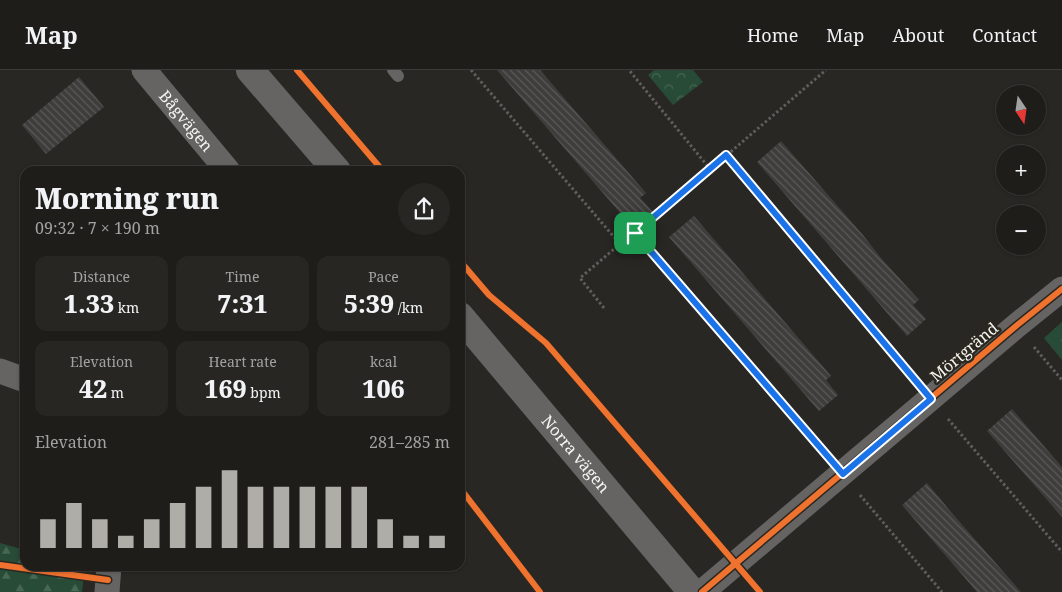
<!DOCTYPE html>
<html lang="en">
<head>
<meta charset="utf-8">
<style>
  :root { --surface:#1f1d1a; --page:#272623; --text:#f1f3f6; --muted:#a1a2a2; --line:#3c3b39; --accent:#afada8 }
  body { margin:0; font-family:"Noto Serif",serif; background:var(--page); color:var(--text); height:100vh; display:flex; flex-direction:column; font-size:19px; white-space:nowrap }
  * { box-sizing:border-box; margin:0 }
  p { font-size:16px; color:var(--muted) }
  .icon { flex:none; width:28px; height:28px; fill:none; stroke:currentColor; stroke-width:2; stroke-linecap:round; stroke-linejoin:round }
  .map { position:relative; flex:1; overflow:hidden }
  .sheet { position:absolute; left:20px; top:96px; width:445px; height:405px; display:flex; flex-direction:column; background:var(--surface); border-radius:15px; box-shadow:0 1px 4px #0004,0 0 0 1px var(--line) }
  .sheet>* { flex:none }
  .needle { width:32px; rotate:167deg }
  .buttons { position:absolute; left:996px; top:15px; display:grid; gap:10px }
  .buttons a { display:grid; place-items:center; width:50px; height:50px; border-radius:50%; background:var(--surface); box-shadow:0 1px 4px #0004,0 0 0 1px var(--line); font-size:25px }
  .pin { position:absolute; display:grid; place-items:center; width:42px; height:42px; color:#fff; margin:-21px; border-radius:10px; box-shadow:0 2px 8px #0006 }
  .round { display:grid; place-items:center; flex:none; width:52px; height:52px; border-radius:26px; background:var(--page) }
  .headline { display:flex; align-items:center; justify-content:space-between; height:85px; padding:0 15px }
  h1 { font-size:28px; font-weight:800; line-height:38px }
  .figures { display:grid; grid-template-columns:repeat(3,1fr); gap:8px; height:85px; padding:5px 15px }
  .figures div { display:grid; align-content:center; border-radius:12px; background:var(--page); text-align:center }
  .figures b { font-size:25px; font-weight:800 }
  .figures small { font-size:14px; font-weight:400 }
  .figures p { font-size:14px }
  .chart { height:140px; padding:10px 15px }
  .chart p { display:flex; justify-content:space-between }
  .chart svg { width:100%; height:90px; margin-top:5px; stroke:var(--accent); stroke-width:6 }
  header { display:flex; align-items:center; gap:30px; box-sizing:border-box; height:70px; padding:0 25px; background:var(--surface); border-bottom:1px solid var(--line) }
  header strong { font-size:24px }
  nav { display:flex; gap:28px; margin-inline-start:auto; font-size:18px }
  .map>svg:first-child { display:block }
</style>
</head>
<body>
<header>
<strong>Map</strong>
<nav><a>Home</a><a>Map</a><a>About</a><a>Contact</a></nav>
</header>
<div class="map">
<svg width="1062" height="522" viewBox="0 0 1062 522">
  <defs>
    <pattern id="forest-firs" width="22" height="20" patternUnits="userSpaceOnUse" patternTransform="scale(1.25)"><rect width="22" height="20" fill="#274b36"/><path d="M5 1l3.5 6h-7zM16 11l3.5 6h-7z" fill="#476653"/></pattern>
    <pattern id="park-crowns" width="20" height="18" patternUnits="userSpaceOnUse" patternTransform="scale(1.25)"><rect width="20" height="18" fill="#274b36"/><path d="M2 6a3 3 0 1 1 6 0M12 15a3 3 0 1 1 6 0" fill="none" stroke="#476653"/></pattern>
    <pattern id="building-back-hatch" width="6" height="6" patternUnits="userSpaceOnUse" patternTransform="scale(1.25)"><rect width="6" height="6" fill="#3e3d3c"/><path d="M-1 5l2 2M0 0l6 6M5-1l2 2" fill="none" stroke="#5b5a58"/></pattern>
  </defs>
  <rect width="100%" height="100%" fill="#292723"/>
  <g fill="url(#forest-firs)">
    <polygon points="1062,252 1062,290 1044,268"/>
    <polygon points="0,473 25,480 25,496 85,496 82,522 0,522"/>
  </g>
  <polygon fill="url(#park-crowns)" points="654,0 693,0 703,12 673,35 648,5"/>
  <g fill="url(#building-back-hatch)">
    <polygon points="497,0 540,0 646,123 640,128 653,142 634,159"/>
    <polygon points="79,7 104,37 46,84 22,55"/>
    <polygon points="781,71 863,165 881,188 919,230 913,235 926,249 907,266 757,92"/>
    <polygon points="694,146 831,306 826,310 838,325 819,341 669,167"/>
    <polygon points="1012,339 1062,397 1062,447 987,361"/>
    <polygon points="927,413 951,442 1021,522 977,522 902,435"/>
  </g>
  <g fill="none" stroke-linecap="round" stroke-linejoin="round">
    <g stroke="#605e5d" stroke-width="3" stroke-dasharray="2.5 2.5" stroke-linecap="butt">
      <polyline points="471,0 620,174 635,163 710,99 629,0"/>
      <polyline points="727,85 826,0"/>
      <polyline points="710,99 727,85 913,308"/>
      <polyline points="635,163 824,382"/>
      <polyline points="604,238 580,208 620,174"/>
      <polyline points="1034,277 1062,310"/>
      <polyline points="948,349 1062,482"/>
      <polyline points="860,425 942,522"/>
    </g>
    <polyline stroke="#656463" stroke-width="12" points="393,0 398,6"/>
    <g stroke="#656463" stroke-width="25">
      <path id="s1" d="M144,0L228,101"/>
      <polyline points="0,301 25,310"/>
      <polyline points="107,522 109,496"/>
      <polyline points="702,522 1016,256 1062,219"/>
    </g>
    <g stroke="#656463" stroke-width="28">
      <polyline points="250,0 337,101"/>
      <path id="s2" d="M460,246L692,522"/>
    </g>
    <defs>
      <g id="cycleway">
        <polyline points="297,0 383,101"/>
        <polyline points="460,191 489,225 546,273 760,522"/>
        <polyline points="460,418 540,522"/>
        <polyline points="0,495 108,510"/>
        <polyline points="702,522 1016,256 1062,219"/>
      </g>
    </defs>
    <use href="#cycleway" stroke="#2b2821" stroke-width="9"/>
    <use href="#cycleway" stroke="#ef722f" stroke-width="6"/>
  </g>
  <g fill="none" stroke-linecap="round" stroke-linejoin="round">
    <defs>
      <polygon id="route" points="726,85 931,329 843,404 635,163"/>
    </defs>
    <use href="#route" stroke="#fff" stroke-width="10"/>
    <use href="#route" stroke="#1a73e8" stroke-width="6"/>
  </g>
  <g text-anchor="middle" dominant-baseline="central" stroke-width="5" stroke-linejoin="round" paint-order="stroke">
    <g font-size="16" fill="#f7f5f0" stroke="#2b2821">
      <text stroke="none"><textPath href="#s1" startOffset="66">Bågvägen</textPath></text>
      <text transform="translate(964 282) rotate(-40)">Mörtgränd</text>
      <text stroke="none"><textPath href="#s2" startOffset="180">Norra vägen</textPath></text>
    </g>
  </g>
</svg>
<div class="buttons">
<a><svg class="needle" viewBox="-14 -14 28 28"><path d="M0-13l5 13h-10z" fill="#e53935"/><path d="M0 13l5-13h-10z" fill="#a1a2a2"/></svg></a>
<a>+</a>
<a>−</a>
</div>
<div class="pin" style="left:635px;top:163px;background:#1e9e55"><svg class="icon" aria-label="arrive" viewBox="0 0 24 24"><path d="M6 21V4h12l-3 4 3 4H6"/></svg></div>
<section class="sheet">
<div class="headline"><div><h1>Morning run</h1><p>09:32 · 7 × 190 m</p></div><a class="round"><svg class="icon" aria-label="share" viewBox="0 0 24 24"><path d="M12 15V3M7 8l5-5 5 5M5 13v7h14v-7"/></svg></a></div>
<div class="figures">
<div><p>Distance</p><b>1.33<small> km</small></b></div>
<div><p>Time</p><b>7:31</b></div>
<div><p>Pace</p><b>5:39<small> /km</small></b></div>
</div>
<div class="figures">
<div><p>Elevation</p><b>42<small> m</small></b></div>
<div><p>Heart rate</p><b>169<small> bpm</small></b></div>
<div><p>kcal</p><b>106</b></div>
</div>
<div class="chart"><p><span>Elevation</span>281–285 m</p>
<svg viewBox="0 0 160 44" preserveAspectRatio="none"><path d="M5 44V30M15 44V22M25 44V30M35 44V38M45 44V30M55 44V22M65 44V14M75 44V6M85 44V14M95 44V14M105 44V14M115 44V14M125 44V14M135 44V30M145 44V38M155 44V38"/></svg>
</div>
</section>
</div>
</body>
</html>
